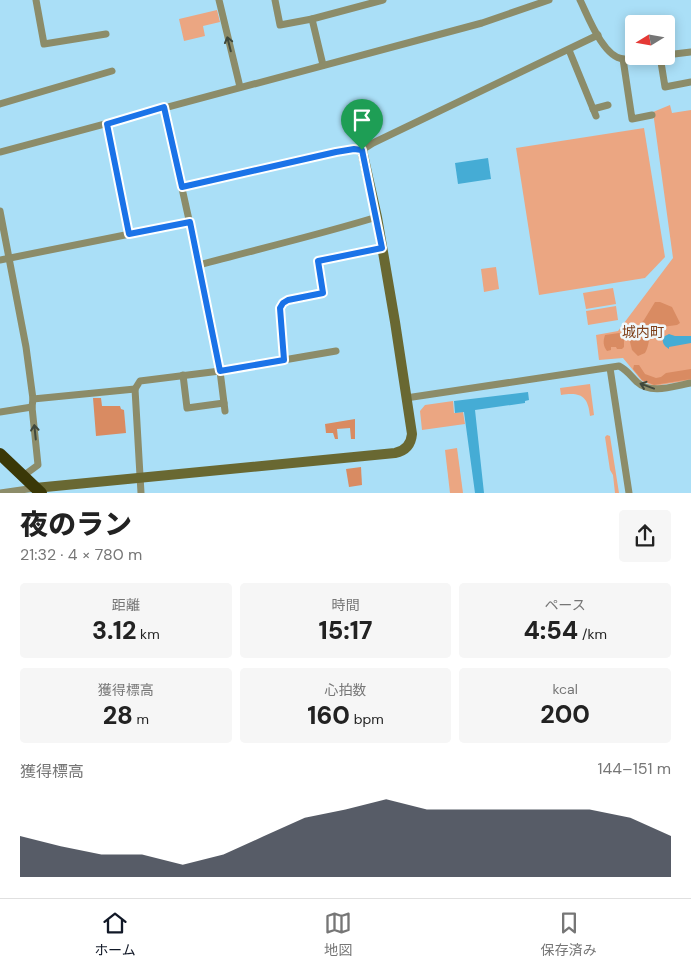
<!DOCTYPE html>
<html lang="ja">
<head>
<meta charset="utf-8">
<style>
  :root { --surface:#fff; --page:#f6f6f6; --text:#222; --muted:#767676; --line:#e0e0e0; --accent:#111827 }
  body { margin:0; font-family:"DM Sans","Noto Sans JP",sans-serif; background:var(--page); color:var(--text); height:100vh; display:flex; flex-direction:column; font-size:19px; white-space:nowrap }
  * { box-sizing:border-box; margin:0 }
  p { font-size:16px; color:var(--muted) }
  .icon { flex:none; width:28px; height:28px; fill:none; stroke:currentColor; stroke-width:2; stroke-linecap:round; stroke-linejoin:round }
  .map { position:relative; height:493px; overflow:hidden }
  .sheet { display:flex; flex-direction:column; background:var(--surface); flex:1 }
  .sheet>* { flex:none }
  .needle { width:32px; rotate:259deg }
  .fabs { position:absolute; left:625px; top:15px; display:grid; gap:10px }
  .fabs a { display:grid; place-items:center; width:50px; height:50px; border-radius:5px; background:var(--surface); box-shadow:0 2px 12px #0003; font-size:25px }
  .pin { position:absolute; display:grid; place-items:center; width:42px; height:42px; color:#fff; margin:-51px -21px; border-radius:50% 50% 50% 0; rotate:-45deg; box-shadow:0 0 5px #0007 }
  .pin .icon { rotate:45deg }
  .round { display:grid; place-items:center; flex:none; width:52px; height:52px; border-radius:5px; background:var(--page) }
  .overview { display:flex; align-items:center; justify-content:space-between; height:85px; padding:0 20px }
  h1 { font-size:28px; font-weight:800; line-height:38px }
  .figures { display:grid; grid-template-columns:repeat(3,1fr); gap:8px; height:85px; padding:5px 20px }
  .figures div { display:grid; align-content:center; border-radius:5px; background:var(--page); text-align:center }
  .figures b { font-size:25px; font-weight:800 }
  .figures small { font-size:14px; font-weight:400 }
  .figures p { font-size:14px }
  .chart { height:140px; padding:10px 20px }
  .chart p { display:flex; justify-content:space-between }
  .chart svg { width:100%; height:90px; margin-top:5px; fill:var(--accent); opacity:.7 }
  .menu { display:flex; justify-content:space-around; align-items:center; height:70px; border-top:1px solid var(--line); background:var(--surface); font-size:14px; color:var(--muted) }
  .menu a { display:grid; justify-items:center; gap:2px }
  .menu .on { color:var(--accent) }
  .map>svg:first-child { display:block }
</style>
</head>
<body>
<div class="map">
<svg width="691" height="493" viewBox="0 0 691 493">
  <rect width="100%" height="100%" fill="#aadff7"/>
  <g fill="#eba682">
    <polygon points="217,10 220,22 203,26 205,36 184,41 179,19"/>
    <polygon points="670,105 672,113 691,110 691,380 654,386 642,381 623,358 599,360 596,335 618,331 673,258 653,112"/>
    <polygon points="644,128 665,257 645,278 539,295 516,148"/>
    <polygon points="496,267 499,289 484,292 481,269"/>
    <polygon points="613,288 616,304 586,309 583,293"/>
    <polygon points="616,306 618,320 588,325 586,311"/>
    <path d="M590,384L594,415L590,416C588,396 581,392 561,395L560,388Z"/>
    <polygon points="453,401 454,413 463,412 465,424 422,430 420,411 425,405"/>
    <polygon points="607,435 610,436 619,493 615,493 613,475 610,470 605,437"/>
    <polygon points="457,448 463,493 450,493 445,450"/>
  </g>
  <g fill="#d98b62">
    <path d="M655,302H660L672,307L680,323L677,325L654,328C648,335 650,345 645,353L638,356L632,350L630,342L632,333L644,320Z"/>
    <path d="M619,333L624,336V347L622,349H617L616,347H611V350L607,351C603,346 603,341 605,335Z"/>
    <polygon points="634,365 639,365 645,374 656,378 661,377 666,373 691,369 691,379 654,385 642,380 633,369"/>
    <polygon points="93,398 101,398 102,406 120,406 121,409 124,410 126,433 96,436"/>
    <polygon points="355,419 355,439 351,439 350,428 337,429 338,439 335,439 333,433 326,433 325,424"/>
    <polygon points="361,467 362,485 349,487 346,469"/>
  </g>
  <g fill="#45acd5">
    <polygon points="488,158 491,179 458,184 455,163"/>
    <path d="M669,334L675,336H691V343L669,347V349C664,346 662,343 663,337Z"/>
    <polygon points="528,392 529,400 525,401 525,403 475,410 484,493 475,493 464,412 455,413 454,401"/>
  </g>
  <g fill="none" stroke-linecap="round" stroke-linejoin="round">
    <g stroke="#8c8c69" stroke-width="7">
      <polyline points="36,0 44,44 106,34"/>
      <polyline points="219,0 240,87"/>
      <polyline points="275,0 280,25 312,19 383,0"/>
      <path d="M580,0C588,16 603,57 623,59C633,60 644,57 654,56"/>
      <polyline points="312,19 323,65"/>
      <polyline points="569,50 596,116"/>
      <polyline points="666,55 691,52"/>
      <polyline points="660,56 665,87 691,82"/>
      <polyline points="623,59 632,119 652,115"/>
      <polyline points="0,104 112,71"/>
      <polyline points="593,109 608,105"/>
      <polyline points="107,124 129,234"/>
      <polyline points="0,152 482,23 549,0"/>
      <polyline points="182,187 336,152 354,149 362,150 373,143 598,35"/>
      <polyline points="0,211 26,347 33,399 32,407 38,465 23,476"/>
      <polyline points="0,260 190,222"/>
      <path d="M199,265C258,249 318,235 377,217"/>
      <polyline points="284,360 280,308 283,303 288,300 323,293 318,261 382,248"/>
      <polyline points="610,368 629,493"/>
      <polyline points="183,375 187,408 224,403"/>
      <path d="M406,398L619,366C627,370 630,375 637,382C651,395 674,386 691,383"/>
      <polyline points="33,399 135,389"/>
      <polyline points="225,411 220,371 336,351"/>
      <polyline points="0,412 32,407"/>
      <polyline points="0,493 35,488"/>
      <polyline points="141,493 135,389 140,381 220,371 199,265 164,107"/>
    </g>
    <path stroke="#696832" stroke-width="10" d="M35,488L395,453C405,451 411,445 412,434L395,322L377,217L362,150"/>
    <polyline stroke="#3a3807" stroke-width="12" points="0,454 41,493"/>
  </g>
  <defs><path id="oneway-shaft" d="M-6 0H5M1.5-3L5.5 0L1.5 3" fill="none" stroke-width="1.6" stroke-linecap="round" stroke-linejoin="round" transform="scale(1.25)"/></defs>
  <g stroke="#3f483c">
    <use href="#oneway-shaft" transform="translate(229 44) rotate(-104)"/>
    <use href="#oneway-shaft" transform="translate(647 386) rotate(-160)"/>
    <use href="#oneway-shaft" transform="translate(35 432) rotate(-96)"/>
  </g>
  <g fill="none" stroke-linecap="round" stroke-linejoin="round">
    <defs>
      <polygon id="route" points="164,107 182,187 336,152 354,149 362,150 382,248 318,261 323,293 288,300 283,303 280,308 284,360 220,371 190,222 129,234 107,124"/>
    </defs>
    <use href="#route" stroke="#fff" stroke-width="10"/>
    <use href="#route" stroke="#1a73e8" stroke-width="6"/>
  </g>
  <g text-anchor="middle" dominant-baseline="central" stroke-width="5" stroke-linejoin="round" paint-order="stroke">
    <g font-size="14" fill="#7f401b" stroke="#f0f8fc">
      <text x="643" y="332">城内町</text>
    </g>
  </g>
</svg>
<div class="fabs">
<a><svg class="needle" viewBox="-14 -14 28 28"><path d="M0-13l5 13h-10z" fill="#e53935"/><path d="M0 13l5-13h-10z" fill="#767676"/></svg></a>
</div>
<div class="pin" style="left:362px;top:150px;background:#1e9e55"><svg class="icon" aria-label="arrive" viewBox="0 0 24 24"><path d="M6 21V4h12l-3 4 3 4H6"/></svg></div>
</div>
<section class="sheet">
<div class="overview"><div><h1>夜のラン</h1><p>21:32 · 4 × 780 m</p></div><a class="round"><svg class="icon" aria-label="share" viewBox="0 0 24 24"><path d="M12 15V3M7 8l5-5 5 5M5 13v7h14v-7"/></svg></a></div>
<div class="figures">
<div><p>距離</p><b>3.12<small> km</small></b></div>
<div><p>時間</p><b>15:17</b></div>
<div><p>ペース</p><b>4:54<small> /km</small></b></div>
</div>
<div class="figures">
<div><p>獲得標高</p><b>28<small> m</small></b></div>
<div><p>心拍数</p><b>160<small> bpm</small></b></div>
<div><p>kcal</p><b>200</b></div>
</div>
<div class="chart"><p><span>獲得標高</span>144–151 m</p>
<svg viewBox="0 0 160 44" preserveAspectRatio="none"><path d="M0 44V24L10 29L20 33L30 33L40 38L50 33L60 24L70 15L80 11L90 6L100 11L110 11L120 11L130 11L140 11L150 15L160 24V44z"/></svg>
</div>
</section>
<nav class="menu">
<a class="on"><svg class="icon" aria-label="home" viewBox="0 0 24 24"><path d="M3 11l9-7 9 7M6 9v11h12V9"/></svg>ホーム</a>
<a><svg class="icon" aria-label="map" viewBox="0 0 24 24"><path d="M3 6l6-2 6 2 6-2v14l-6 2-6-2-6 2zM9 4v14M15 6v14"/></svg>地図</a>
<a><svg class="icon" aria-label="saved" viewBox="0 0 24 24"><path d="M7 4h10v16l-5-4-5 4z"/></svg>保存済み</a>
</nav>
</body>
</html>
